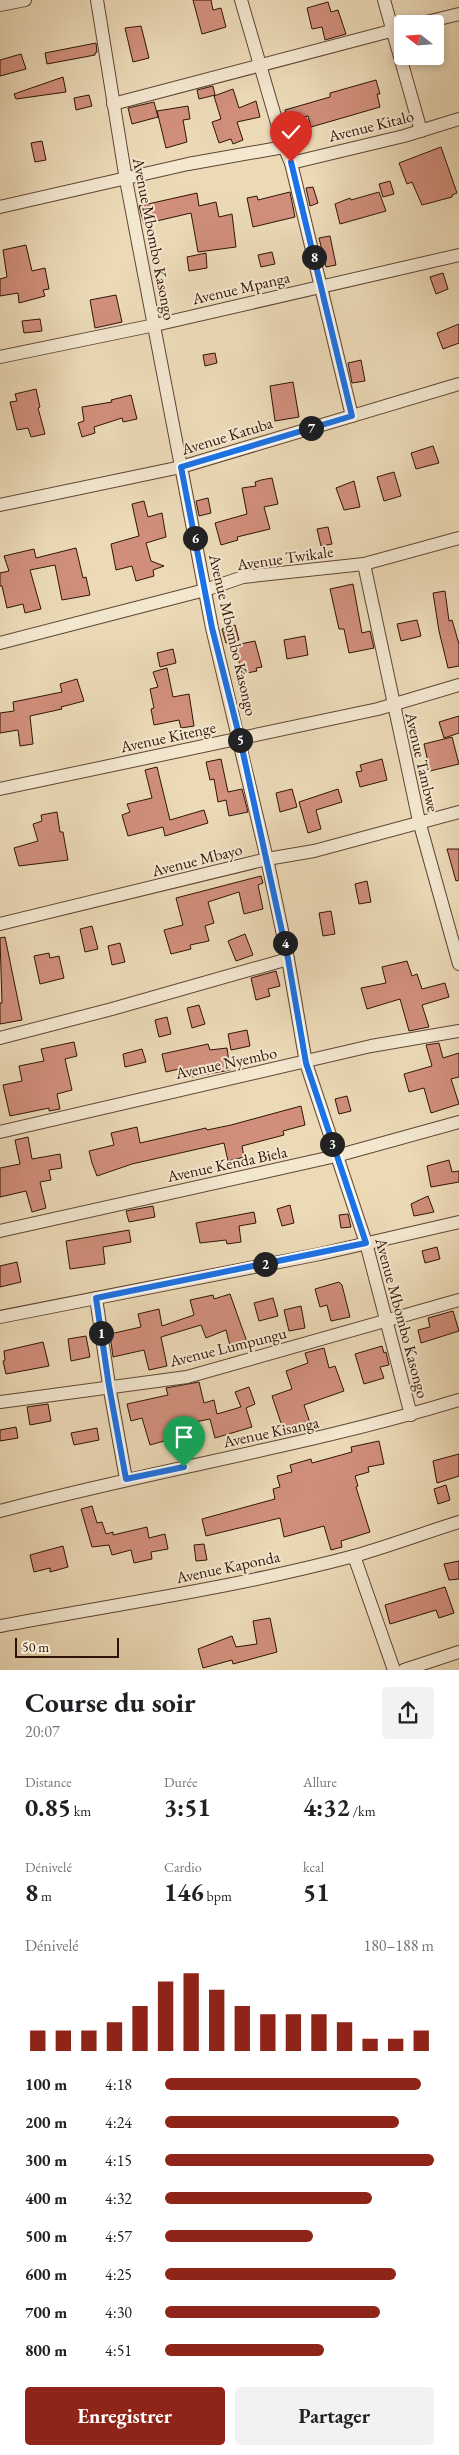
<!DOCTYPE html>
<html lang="fr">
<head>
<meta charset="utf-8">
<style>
  :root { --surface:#fff; --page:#f2f2f2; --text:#202124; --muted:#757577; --accent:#8f2418 }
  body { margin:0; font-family:"EB Garamond",serif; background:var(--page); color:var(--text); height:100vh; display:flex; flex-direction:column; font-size:19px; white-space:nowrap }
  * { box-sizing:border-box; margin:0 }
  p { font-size:16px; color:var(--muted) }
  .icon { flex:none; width:28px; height:28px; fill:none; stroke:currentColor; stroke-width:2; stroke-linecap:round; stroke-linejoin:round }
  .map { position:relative; height:1670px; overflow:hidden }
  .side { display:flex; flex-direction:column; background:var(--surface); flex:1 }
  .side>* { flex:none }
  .needle { width:32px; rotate:287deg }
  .buttons { position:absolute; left:394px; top:15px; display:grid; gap:10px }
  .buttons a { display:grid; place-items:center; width:50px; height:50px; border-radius:5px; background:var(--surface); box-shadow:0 2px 8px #0003; font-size:25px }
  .scale { position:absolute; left:15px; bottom:12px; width:104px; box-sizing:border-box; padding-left:5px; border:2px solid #301308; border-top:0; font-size:14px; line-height:18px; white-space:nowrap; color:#301308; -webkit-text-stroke:4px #f3e7d0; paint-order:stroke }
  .pin { position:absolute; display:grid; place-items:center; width:42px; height:42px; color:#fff; margin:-51px -21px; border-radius:50% 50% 50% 0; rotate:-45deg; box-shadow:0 0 5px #0007 }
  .pin .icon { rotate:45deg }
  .km { position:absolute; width:25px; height:25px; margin:-12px; border-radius:50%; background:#222; color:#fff; font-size:14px; line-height:25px; text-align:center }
  .round { display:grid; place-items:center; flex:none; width:52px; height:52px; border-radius:5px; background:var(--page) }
  .headline { display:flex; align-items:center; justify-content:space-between; height:85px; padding:0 25px }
  h1 { font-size:28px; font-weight:700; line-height:38px }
  .figures { display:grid; grid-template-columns:repeat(3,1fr); gap:8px; height:85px; padding:5px 25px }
  .figures div { display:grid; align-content:center }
  .figures b { font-size:25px; font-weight:700 }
  .figures small { font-size:14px; font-weight:400 }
  .figures p { font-size:14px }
  .chart { height:140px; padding:10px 25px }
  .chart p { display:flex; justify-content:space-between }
  .chart svg { width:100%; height:90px; margin-top:5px; stroke:var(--accent); stroke-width:6 }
  .action { display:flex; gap:10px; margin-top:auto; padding:10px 25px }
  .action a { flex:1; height:58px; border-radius:5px; background:var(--accent); color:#fff; font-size:20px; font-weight:700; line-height:58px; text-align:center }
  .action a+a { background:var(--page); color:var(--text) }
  ul { padding:0 25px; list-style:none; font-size:16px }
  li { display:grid; grid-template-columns:80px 60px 1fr; align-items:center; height:38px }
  li i { height:12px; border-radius:6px; background:var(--accent) }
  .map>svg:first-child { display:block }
</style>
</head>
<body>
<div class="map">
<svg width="459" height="1670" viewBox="0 0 459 1670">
  <rect width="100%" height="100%" fill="#ecdab7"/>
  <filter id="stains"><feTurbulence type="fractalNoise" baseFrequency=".004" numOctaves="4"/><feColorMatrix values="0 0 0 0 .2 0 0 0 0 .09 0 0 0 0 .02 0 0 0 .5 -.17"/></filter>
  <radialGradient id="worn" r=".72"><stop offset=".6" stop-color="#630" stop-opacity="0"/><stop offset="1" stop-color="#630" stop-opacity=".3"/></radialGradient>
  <g fill="#d18f7b" stroke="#301308">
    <polygon points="193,0 211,0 213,10 221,8 226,27 202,34"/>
    <polygon points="328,2 331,12 338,10 346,34 325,40 322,27 312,29 307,8"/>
    <polygon points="141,26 149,58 133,62 125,28"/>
    <polygon points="96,43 97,52 95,53 95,55 47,64 45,53"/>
    <polygon points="21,54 26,69 0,76 0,60"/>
    <polygon points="63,77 66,92 16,99 14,94"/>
    <polygon points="376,80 380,94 377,94 380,107 311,127 308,116 288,121 285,110 330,97 330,93"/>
    <polygon points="213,86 215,95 199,99 197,90"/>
    <polygon points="233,89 239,108 256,101 260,117 237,122 243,140 233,144 231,139 219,143 212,122 221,119 214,96"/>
    <polygon points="89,95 92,106 76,110 74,98"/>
    <polygon points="154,102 158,117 132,124 128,108"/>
    <polygon points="188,106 190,119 183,120 187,142 166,148 157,111"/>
    <polygon points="42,141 46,160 35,162 31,143"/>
    <polygon points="441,147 457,193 452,195 452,197 422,205 412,182 407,184 399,163"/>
    <polygon points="390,181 394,194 383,197 379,184"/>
    <polygon points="313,187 318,203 310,206 306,188"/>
    <polygon points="290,192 295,217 253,227 247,198 257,196 258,200"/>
    <polygon points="379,192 386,211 340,224 335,204 350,198 351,200"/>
    <polygon points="197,193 199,206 216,202 219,217 232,214 236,247 198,252 191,213 144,224 139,206"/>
    <polygon points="330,236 336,265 326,267 319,238"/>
    <polygon points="26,245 32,271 45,268 49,289 43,290 45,296 19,303 18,293 0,296 0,279 7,277 3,250"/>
    <polygon points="272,252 275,264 261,267 258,255"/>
    <polygon points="206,253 207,268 189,271 187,257"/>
    <polygon points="443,273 448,289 436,294 430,277"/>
    <polygon points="116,295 122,322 95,328 90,300"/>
    <polygon points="40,319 42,331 24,333 22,321"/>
    <polygon points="459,324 459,343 443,349 437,333"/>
    <polygon points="215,353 217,363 205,366 203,355"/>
    <polygon points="361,360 365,381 352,383 348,363"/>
    <polygon points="293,382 299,417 275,421 270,386"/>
    <polygon points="36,389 40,407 38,408 45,434 31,437 28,428 17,430 10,402 17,401 15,394"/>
    <polygon points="131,395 137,419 123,422 122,418 94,427 95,433 82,437 78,423 84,421 82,407 112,402 111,400"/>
    <polygon points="433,446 439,463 416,469 411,453"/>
    <polygon points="394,472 401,496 384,501 377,477"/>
    <polygon points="272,478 278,504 264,507 270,529 237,537 238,540 221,545 215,523 247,514 242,488 256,486 255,482 261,480"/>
    <polygon points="354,481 360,507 344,510 336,488"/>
    <polygon points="208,498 211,513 199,516 196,501"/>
    <polygon points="144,501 148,517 162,513 166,537 146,543 151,561 164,566 153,570 154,576 136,581 132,566 116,570 111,544 139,536 132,504"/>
    <polygon points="328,527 332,544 321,546 317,529"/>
    <polygon points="76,548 83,578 86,577 90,595 62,600 55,565 30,570 41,609 25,613 23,604 7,608 2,586 0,586 0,573 9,571 4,556 34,549 36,558"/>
    <polygon points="353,584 362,633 370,631 374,648 349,653 344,629 339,629 330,589"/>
    <polygon points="445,591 449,621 452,620 459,644 459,666 448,668 439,631 433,593"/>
    <polygon points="417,620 421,636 401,641 397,624"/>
    <polygon points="235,625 239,640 226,643 222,629"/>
    <polygon points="305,636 308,655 287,659 284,640"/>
    <polygon points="255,641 262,667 256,668 257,671 242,674 235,645"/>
    <polygon points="173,649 176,663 160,667 157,653"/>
    <polygon points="167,668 173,697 189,694 194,726 181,728 179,720 154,725 151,709 154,708 150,689 158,687 153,672"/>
    <polygon points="77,679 84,701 61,707 62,709 30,716 33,744 20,746 18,730 0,733 0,713 14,711 13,702 62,692 60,684"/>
    <polygon points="459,716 459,733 444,738 439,722"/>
    <polygon points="452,737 459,764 430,771 424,744"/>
    <polygon points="221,759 228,792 242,789 248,812 229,816 226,800 218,802 214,779 210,780 206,762"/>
    <polygon points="382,759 387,780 360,787 356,772 362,771 360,765"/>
    <polygon points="157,767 170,820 204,810 208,823 165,836 163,827 128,836 122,815 130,812 127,804 152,798 145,770"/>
    <polygon points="292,789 297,807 280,812 276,793"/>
    <polygon points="338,789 342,802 316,810 321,829 308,833 299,802"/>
    <polygon points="57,812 60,832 63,832 68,860 19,866 14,848 38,841 33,824 42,821 41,815"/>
    <polygon points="447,849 459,849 459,880 456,881"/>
    <polygon points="261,876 263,883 258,885 263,909 244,914 239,892 208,902 214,923 205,926 209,941 190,945 191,949 171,954 164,930 183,925 176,898"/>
    <polygon points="367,881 371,902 359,904 355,884"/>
    <polygon points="331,911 335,934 323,936 319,913"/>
    <polygon points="92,926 98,949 85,952 80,929"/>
    <polygon points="245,934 253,955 236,961 228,941"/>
    <polygon points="5,937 22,1020 0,1024 0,1003 2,1003 0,938"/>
    <polygon points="120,943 125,962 112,965 108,946"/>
    <polygon points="49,953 50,958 59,956 64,978 40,984 34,956"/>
    <polygon points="407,961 412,976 417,974 422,989 445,983 449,997 422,1005 429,1027 409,1031 400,999 367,1009 361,988 386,983 382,967"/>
    <polygon points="276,971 280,986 268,989 270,996 256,1000 251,978"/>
    <polygon points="199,1005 205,1024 192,1028 187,1008"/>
    <polygon points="167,1017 171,1034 159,1037 155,1020"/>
    <polygon points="247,1030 250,1046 231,1050 228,1034"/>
    <polygon points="74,1042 77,1056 65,1059 72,1090 57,1094 60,1109 49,1111 49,1108 10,1116 3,1085 22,1081 19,1066 44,1061 41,1049"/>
    <polygon points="439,1043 443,1058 459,1053 459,1077 451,1079 459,1104 431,1113 424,1088 409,1092 404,1074 432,1066 426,1045"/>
    <polygon points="208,1044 210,1050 227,1048 230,1070 186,1078 183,1068 166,1072 162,1054"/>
    <polygon points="142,1049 146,1062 125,1067 123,1054"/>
    <polygon points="347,1096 351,1111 339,1114 335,1099"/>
    <polygon points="301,1106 305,1125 283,1131 284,1135 242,1146 244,1157 228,1161 224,1143 132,1164 97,1176 92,1163 89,1151 114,1145 111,1133 137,1127 140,1143 206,1128 207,1130 231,1125"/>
    <polygon points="28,1137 32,1159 60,1154 62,1168 49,1170 51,1180 40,1182 46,1208 32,1212 26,1191 0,1197 0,1168 20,1164 15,1140"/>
    <polygon points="449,1160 452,1172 459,1171 459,1182 431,1187 427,1166"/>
    <polygon points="428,1196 434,1212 414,1216 411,1204"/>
    <polygon points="290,1205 294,1223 282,1226 277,1209"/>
    <polygon points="153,1206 155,1217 129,1222 126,1211"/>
    <polygon points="254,1212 256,1223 239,1226 241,1242 227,1244 226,1240 200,1243 196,1223"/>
    <polygon points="348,1214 351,1227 341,1228 339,1215"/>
    <polygon points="129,1230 131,1242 103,1247 105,1264 70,1269 66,1241"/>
    <polygon points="437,1247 440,1259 425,1263 422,1251"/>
    <polygon points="17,1262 21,1282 0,1287 0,1266"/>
    <polygon points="339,1282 342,1285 350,1317 331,1321 327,1305 320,1307 315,1289"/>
    <polygon points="230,1294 247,1342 230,1346 226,1330 206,1338 201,1325 161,1337 167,1366 149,1370 144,1350 113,1357 110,1334 141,1327 138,1314 159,1309 162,1326 194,1315 190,1300 213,1295 214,1299"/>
    <polygon points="273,1298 278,1316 259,1321 254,1303"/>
    <polygon points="301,1306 305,1328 289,1331 284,1310"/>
    <polygon points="453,1311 459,1331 421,1343 418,1330 430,1327 428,1318"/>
    <polygon points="86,1336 90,1357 71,1361 68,1339"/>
    <polygon points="43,1342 49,1366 6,1374 3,1361 5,1360 4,1351"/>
    <polygon points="382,1346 384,1353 386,1352 389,1365 380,1367 384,1378 364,1384 355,1354"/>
    <polygon points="324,1348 329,1368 335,1366 344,1391 304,1405 311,1426 285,1435 272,1396 292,1389 286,1371 308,1363 305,1353"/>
    <polygon points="199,1382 204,1403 214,1400 217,1414 241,1407 235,1392 249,1387 255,1404 246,1408 252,1427 215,1438 210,1419 180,1425 182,1436 150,1445 142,1418 131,1421 127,1404 168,1395 166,1388"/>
    <polygon points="48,1404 51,1421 30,1425 27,1407"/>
    <polygon points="16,1427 18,1438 0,1441 0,1430"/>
    <polygon points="97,1428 99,1440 74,1445 71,1433"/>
    <polygon points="379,1441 384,1464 368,1467 369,1472 355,1476 358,1486 356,1487 370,1532 341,1541 342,1547 331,1550 324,1526 284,1537 280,1518 206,1536 202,1519 275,1499 273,1489 280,1487 277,1476 292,1472 290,1465 311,1459 312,1463 352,1452 351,1447"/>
    <polygon points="459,1454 459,1476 437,1483 433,1461"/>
    <polygon points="446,1485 450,1500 438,1504 434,1489"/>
    <polygon points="92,1506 97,1523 102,1522 106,1534 113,1532 113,1535 147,1527 149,1538 165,1534 168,1549 151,1552 152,1559 134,1563 131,1550 112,1555 109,1545 92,1547 81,1509"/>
    <polygon points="204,1544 207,1560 196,1561 194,1545"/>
    <polygon points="63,1546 68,1567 50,1572 50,1568 34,1572 30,1555"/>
    <polygon points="459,1561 459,1579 449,1580 444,1564"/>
    <polygon points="445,1587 454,1613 439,1618 436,1610 390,1624 385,1605"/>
    <polygon points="270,1618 277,1652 233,1664 232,1660 203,1668 198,1649 232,1636 236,1647 257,1644 253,1621"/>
  </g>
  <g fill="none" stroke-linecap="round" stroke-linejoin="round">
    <defs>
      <g id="minor">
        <polyline points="97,0 126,180 212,628 267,859 288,959 306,1063 366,1243 411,1415"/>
        <polyline points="241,0 284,147 291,163 352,416"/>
        <polyline points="384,0 421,131"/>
        <polyline points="0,5 25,0"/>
        <polyline points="418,24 459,14"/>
        <polyline points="113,104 402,28"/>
        <polyline points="291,163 404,136 459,119"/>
        <polyline points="0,207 188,164 284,147"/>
        <polyline points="0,357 155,325 459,255"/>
        <polyline points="0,505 181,467 459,384"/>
        <polyline points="364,564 419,821 459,964"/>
        <polyline points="0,643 205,590 243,577 364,564 459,538"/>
        <polyline points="0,789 378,709 459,685"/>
        <polyline points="0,924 267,859 314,851 459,812"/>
        <polyline points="0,1038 112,1009 288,959"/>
        <polyline points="0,1132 371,1046 459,1031"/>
        <polyline points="0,1231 336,1156 459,1122"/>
        <polyline points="96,1298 109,1385 126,1479"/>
        <polyline points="0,1317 320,1254 459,1222"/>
        <polyline points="0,1402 187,1377 459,1300"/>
        <path d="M0,1511C152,1470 308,1446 459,1400"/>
        <polyline points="354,1556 394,1670"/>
        <path d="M0,1626C118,1604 238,1587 354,1556C389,1546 424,1533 459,1522"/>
        <polyline points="404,1670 459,1652"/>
      </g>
    </defs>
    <use href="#minor" stroke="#5f4534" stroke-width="14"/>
    <use href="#minor" stroke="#f3e7d0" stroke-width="12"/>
  </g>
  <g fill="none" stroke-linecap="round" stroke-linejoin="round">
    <defs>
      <polyline id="route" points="184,1467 126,1479 109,1386 96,1298 366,1243 306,1063 288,959 240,739 212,628 181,467 352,416 291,162"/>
    </defs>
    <use href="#route" stroke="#fff" stroke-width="10"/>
    <use href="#route" stroke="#1a73e8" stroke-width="6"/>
  </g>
  <g text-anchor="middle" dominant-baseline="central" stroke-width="4" stroke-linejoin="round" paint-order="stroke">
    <g font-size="16" fill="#301308" stroke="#f3e7d0">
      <text transform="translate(371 126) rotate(-14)">Avenue Kitalo</text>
      <text transform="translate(154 239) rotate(79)">Avenue Mbombo Kasongo</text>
      <text transform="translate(241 288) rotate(-13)">Avenue Mpanga</text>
      <text transform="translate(227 436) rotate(-17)">Avenue Katuba</text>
      <text transform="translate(285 558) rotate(-8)">Avenue Twikale</text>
      <text transform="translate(233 635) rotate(77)">Avenue Mbombo Kasongo</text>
      <text transform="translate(168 737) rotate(-12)">Avenue Kitenge</text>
      <text transform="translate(422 762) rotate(77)">Avenue Tambwe</text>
      <text transform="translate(197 860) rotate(-14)">Avenue Mbayo</text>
      <text transform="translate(226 1063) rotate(-12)">Avenue Nyembo</text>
      <text transform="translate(227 1164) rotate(-12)">Avenue Kenda Biela</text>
      <text transform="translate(402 1318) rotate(75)">Avenue Mbombo Kasongo</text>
      <text transform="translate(228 1347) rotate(-14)">Avenue Lumpungu</text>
      <text transform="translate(271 1432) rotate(-12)">Avenue Kisanga</text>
      <text transform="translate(228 1567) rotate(-12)">Avenue Kaponda</text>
    </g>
  </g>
  <rect width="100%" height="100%" filter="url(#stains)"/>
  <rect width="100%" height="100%" fill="url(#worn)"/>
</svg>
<div class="buttons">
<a><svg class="needle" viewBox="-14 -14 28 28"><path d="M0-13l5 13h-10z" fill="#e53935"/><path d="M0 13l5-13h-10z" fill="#757577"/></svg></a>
</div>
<div class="scale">50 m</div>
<div class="pin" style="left:184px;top:1467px;background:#1e9e55"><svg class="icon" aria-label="arrive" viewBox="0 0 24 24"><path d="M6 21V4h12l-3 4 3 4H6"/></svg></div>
<div class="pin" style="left:291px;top:162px;background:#d93025"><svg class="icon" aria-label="check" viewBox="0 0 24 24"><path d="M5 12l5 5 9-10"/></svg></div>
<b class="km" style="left:101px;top:1333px">1</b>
<b class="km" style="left:265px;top:1264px">2</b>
<b class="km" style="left:332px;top:1144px">3</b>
<b class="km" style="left:285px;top:943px">4</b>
<b class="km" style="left:240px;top:740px">5</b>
<b class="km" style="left:195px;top:538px">6</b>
<b class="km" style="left:311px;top:428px">7</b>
<b class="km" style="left:314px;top:257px">8</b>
</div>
<section class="side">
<div class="headline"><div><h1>Course du soir</h1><p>20:07</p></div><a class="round"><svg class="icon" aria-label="share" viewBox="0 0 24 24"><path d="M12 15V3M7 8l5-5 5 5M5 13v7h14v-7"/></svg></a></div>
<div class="figures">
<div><p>Distance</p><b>0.85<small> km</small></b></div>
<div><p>Durée</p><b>3:51</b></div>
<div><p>Allure</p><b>4:32<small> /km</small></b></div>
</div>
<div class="figures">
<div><p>Dénivelé</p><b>8<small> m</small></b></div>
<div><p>Cardio</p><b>146<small> bpm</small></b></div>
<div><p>kcal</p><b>51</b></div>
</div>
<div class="chart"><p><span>Dénivelé</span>180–188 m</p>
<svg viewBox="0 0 160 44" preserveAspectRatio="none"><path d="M5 44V34M15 44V34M25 44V34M35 44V30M45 44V22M55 44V10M65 44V6M75 44V14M85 44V22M95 44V26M105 44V26M115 44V26M125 44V30M135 44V38M145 44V38M155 44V34"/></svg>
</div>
<ul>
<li><b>100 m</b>4:18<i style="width:95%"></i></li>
<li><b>200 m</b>4:24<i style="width:87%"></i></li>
<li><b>300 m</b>4:15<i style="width:100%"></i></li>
<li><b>400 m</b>4:32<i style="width:77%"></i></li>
<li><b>500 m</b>4:57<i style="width:55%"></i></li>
<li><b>600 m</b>4:25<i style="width:86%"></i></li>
<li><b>700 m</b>4:30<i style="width:80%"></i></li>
<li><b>800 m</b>4:51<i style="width:59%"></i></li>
</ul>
<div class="action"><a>Enregistrer</a><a>Partager</a></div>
</section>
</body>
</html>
